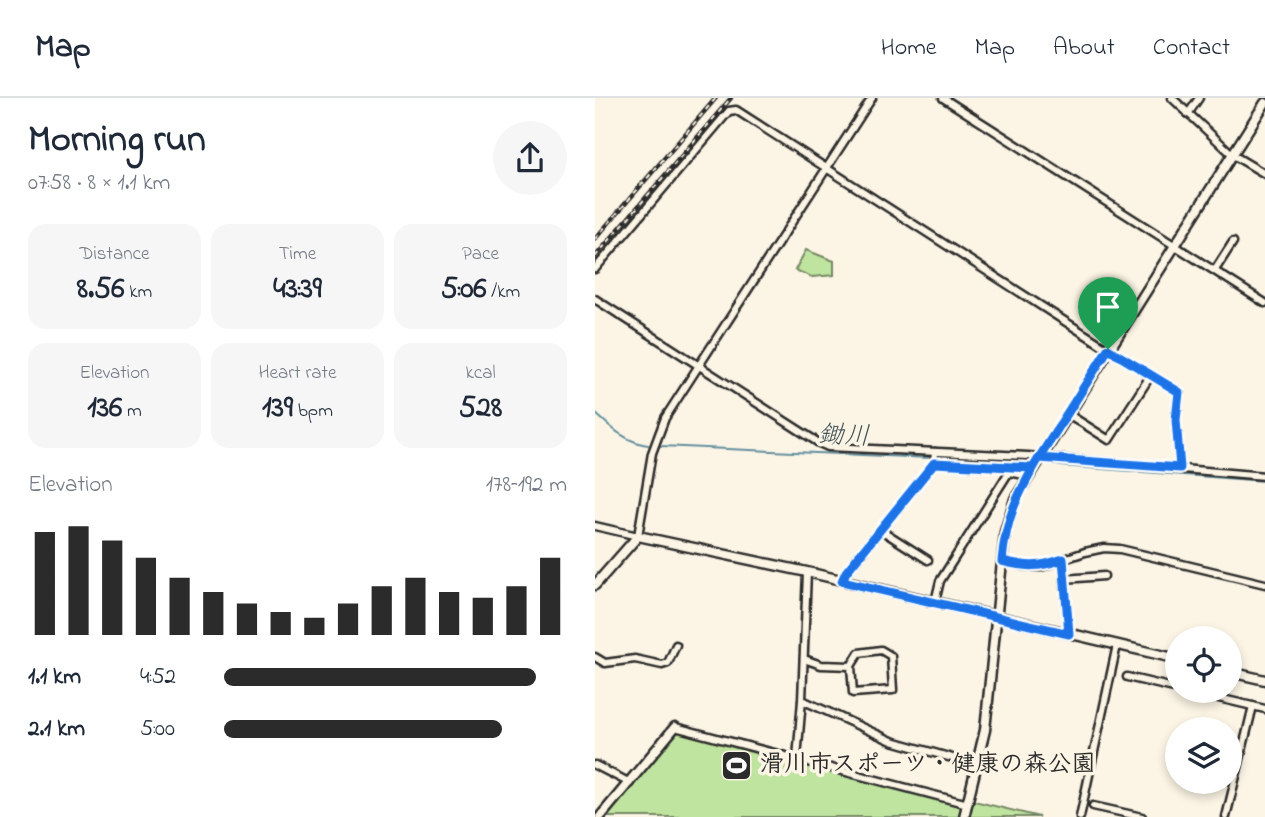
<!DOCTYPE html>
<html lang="en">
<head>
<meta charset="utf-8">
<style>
  :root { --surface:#fff; --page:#f6f6f7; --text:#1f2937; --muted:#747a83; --line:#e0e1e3; --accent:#2b2b2b }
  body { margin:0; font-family:"Indie Flower","Klee One",sans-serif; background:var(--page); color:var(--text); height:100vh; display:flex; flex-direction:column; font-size:26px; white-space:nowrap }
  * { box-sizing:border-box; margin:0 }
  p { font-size:23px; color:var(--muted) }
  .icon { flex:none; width:38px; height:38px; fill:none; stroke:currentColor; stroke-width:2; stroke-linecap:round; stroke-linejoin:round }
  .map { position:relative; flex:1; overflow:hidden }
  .sheet { display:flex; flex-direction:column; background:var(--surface); width:595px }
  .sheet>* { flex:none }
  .controls { position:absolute; left:570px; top:528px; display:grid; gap:14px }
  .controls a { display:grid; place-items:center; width:77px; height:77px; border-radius:50%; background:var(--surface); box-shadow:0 4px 10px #0003; font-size:35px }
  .pin { position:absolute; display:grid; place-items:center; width:60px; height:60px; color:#fff; margin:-72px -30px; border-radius:50% 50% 50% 0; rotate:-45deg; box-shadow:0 0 7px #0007 }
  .pin .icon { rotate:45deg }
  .round { display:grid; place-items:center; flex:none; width:74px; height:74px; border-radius:37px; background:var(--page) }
  .headline { display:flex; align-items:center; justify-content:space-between; height:119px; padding:0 28px }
  h1 { font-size:38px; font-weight:700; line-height:52px }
  .stats { display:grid; grid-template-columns:repeat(3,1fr); gap:10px; height:119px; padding:7px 28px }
  .stats div { display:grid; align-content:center; border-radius:18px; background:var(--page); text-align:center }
  .stats b { font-size:30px; font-weight:700 }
  .stats small { font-size:19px; font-weight:400 }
  .stats p { font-size:19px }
  .chart { height:196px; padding:14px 28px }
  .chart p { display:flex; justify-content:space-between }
  .chart svg { width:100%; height:126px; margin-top:7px; stroke:var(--accent); stroke-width:6 }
  ul { padding:0 28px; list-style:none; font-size:23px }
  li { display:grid; grid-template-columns:112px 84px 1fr; align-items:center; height:52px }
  li i { height:18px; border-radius:9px; background:var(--accent) }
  header { display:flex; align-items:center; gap:42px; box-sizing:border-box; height:98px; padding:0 35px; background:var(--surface); border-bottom:2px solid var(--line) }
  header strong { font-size:33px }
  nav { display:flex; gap:38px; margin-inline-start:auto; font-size:24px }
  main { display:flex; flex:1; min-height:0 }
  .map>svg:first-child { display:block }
</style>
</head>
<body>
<header>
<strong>Map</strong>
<nav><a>Home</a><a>Map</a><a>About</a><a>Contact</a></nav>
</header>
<main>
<section class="sheet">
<div class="headline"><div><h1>Morning run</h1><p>07:58 · 8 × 1.1 km</p></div><a class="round"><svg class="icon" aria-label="share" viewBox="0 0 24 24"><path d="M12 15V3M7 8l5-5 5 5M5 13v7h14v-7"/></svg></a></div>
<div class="stats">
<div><p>Distance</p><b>8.56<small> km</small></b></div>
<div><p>Time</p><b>43:39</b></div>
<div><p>Pace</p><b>5:06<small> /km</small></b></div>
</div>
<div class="stats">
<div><p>Elevation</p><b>136<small> m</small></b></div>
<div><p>Heart rate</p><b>139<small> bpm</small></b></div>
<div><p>kcal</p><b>528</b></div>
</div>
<div class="chart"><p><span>Elevation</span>178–192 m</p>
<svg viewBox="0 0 160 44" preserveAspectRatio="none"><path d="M5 44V8M15 44V6M25 44V11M35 44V17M45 44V24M55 44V29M65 44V33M75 44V36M85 44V38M95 44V33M105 44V27M115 44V24M125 44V29M135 44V31M145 44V27M155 44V17"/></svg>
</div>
<ul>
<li><b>1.1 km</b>4:52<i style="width:91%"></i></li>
<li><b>2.1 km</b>5:00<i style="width:81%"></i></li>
</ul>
</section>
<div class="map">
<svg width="670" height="719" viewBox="0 0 670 719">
  <rect width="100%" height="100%" fill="#fcf5e5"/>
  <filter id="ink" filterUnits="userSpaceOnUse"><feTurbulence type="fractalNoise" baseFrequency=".0143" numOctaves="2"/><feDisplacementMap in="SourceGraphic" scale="14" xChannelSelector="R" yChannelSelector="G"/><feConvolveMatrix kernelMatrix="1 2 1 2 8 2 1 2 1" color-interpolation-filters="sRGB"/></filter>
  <g filter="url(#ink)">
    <g fill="#bfe49f" stroke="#758865" stroke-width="2">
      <polygon points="211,152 239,163 239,177 217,179 200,172"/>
      <polygon points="80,629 444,719 7,719"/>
    </g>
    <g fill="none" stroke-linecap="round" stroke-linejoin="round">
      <g stroke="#638e9e" stroke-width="2">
        <path d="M0,315C16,329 30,344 53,347"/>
        <polyline points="66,348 336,360"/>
        <polyline points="342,360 432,364"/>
        <polyline points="453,365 466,368 670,383"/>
      </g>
      <defs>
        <g id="street">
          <polyline points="348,0 670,205"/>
          <polyline points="577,0 638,57 670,76"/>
          <polyline points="593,16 604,0"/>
          <polyline points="0,171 134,13 141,12 513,251 584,294 581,322 585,370"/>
          <polyline points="620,172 638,144"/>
          <polyline points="0,201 224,345 233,349 433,358 670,378"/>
          <polyline points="473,316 514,342 556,277"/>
          <polyline points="340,354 339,365 438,370"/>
          <polyline points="0,428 43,438 57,355 70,320 277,0"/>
          <polyline points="286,432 333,462"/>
          <polyline points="468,461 474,536"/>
          <polyline points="407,463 428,468 446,469 490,454 509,450 525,451 670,486"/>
          <polyline points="469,481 509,478"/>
          <polyline points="248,483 251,474 339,365"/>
          <polyline points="340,504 345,483 414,374 434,378"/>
          <polyline points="0,559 10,565 40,561 67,567 73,565 81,547"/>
          <polyline points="209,561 226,567 256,568 258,595 298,592 296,558 286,552 264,555 256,568"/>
          <polyline points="532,579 583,591"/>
          <polyline points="594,593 670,611"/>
          <polyline points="207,602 212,474"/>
          <polyline points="80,629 373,706"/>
          <polyline points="202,660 207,602 297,643 382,667"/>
          <polyline points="0,667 35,685"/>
          <polyline points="498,708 547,719"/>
          <polyline points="485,719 522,547"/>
          <polyline points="631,719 658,608"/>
        </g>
        <g id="secondary">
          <polyline points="0,487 43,438 212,474 583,561"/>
          <polyline points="635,574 670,582"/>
          <polyline points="5,719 80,629"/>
          <polyline points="369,719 390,632 410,434 420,401 670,5"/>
        </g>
      </defs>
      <use href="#street" stroke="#2b2b2b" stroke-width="11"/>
      <use href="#secondary" stroke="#2b2b2b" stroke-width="13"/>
      <use href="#street" stroke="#fcf5e5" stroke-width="6"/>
      <use href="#secondary" stroke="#fcf5e5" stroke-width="8"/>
      <defs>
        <g id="rail">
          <polyline points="0,141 121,0"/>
          <polyline points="0,159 136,0"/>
        </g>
      </defs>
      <use href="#rail" stroke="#2b2b2b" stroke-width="4.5"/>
      <use href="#rail" stroke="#fcf5e5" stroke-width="2" stroke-dasharray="5" stroke-linecap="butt"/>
    </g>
  </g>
  <g fill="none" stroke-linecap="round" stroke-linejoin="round" filter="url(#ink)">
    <defs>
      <path id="route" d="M513,251L444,360L438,370L339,365L251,474L247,483L474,536L468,461C443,470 432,469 407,463C411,419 422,398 444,360L585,370L581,322L584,294L513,251"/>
    </defs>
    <use href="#route" stroke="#fff" stroke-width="14"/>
    <use href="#route" stroke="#1a73e8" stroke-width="9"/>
  </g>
  <defs>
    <symbol id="stadium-square" viewBox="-11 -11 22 22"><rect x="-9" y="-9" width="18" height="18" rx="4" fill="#2b2b2b" stroke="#fcf5e5"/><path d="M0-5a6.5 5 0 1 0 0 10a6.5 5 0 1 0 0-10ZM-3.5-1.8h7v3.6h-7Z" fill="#fff"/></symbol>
  </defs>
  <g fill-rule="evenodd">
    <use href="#stadium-square" x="124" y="650" width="35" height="35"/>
  </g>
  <g text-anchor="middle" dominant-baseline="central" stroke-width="7" stroke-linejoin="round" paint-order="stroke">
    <g font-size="24" font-weight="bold" fill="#2b2b2b" stroke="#fcf5e5" text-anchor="start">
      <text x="165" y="667">滑川市スポーツ・健康の森公園</text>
    </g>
    <g font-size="26" font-style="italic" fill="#42545b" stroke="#fcf5e5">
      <text transform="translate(249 339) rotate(2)">鋤川</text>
    </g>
  </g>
</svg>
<div class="controls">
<a><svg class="icon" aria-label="locate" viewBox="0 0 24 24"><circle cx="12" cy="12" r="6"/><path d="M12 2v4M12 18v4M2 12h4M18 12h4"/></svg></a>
<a><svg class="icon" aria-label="layers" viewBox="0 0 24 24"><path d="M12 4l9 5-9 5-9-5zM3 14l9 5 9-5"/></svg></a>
</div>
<div class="pin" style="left:513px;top:251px;background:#1e9e55"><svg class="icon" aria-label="arrive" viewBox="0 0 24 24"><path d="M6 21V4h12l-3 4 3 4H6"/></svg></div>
</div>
</main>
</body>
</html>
